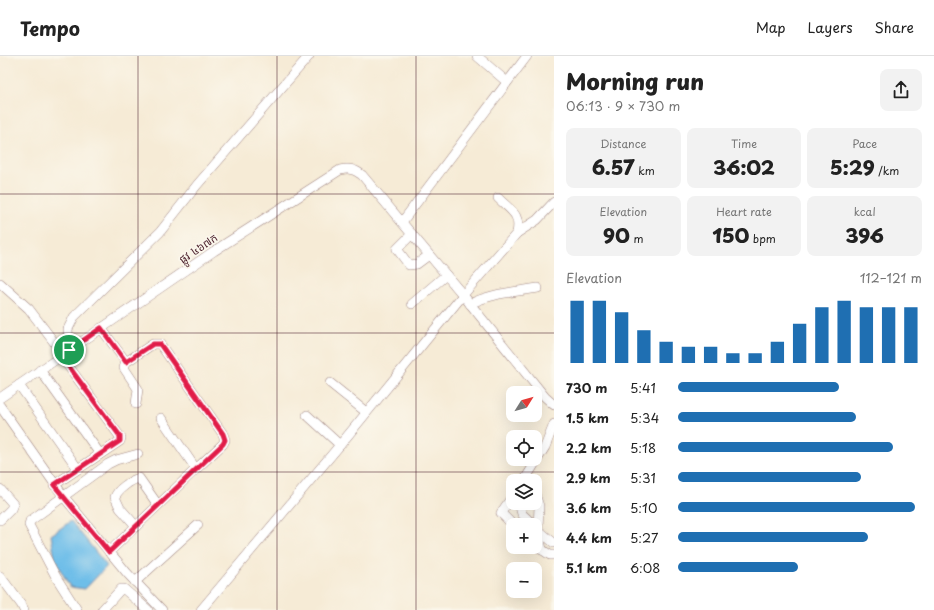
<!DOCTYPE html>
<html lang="en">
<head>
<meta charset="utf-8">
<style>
  :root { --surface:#fff; --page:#f2f2f2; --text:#222; --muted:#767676; --line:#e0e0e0; --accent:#1f6fb2 }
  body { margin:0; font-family:"Playpen Sans","Noto Sans Khmer",sans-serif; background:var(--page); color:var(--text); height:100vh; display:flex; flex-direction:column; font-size:15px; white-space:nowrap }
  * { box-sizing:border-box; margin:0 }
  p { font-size:13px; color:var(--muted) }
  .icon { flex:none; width:22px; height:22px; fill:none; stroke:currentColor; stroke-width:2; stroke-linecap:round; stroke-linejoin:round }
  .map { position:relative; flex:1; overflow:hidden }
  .side { display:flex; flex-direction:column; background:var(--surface); width:380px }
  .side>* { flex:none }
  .needle { width:26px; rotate:53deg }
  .controls { position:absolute; left:506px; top:330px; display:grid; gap:8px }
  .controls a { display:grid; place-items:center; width:36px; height:36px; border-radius:8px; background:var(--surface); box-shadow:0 4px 16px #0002; font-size:20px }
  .pin { position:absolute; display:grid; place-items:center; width:34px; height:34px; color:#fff; margin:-17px; border:2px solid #fff; border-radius:50%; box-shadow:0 1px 4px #0007 }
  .round { display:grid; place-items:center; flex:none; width:42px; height:42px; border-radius:8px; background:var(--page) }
  .summary { display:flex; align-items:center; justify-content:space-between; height:68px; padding:0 12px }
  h1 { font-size:22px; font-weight:800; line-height:30px }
  .metrics { display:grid; grid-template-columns:repeat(3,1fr); gap:6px; height:68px; padding:4px 12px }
  .metrics div { display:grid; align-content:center; border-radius:8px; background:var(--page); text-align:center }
  .metrics b { font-size:20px; font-weight:800 }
  .metrics small { font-size:11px; font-weight:400 }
  .metrics p { font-size:11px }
  .chart { height:112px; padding:8px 12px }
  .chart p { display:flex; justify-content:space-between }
  .chart svg { width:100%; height:72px; margin-top:4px; stroke:var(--accent); stroke-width:6 }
  ul { padding:0 12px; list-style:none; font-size:13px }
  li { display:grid; grid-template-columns:64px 48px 1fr; align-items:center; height:30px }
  li i { height:10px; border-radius:5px; background:var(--accent) }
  header { display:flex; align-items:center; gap:24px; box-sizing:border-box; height:56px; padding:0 20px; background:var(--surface); border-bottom:1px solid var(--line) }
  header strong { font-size:19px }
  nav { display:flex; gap:22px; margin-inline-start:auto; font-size:14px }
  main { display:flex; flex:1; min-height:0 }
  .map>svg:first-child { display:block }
</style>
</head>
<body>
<header>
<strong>Tempo</strong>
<nav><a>Map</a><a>Layers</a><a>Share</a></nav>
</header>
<main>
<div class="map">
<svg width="554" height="554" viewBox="0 0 554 554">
  <rect width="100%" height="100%" fill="#fbf7ec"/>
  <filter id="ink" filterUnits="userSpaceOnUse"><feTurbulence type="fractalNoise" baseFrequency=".025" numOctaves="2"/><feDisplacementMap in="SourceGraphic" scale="8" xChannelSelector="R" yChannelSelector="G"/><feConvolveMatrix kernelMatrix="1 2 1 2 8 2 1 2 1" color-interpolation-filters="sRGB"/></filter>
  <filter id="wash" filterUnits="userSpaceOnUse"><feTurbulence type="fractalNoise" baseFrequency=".012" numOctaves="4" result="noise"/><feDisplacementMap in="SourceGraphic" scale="16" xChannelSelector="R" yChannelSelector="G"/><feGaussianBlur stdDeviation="0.9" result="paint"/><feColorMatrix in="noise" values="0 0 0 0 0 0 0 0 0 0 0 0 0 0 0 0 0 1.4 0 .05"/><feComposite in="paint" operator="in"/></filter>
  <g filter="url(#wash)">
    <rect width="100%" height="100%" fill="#f6ebd6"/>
    <polygon fill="#6ebee9" stroke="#5c6e8a" points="71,465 107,510 85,533 70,531 55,504 51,479"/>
  </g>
  <g filter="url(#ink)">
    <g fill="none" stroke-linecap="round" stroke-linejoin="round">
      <defs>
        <g id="minor">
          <polyline points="477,0 507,26"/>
          <path d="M498,142C511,155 521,158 517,177"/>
          <polyline points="402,166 527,0"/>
          <polyline points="412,178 397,193 409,209 417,208 429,199"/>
          <polyline points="0,227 29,253 63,298"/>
          <polyline points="412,248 446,219"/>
          <path d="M470,248C491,237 515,236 538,232"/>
          <polyline points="101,272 126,306 153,288 160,288 223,378 225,384 223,388 196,413 161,362"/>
          <polyline points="69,294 68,273 74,261 160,176 197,129 309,0"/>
          <polyline points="126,306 124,312 138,333 136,348"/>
          <polyline points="40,314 100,398"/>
          <polyline points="330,327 366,356"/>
          <polyline points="19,329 78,413"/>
          <path d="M0,342L214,195L340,114C349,112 354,113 362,119L463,239L545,341L554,349"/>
          <polyline points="0,350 64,441 127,517 162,554"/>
          <polyline points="307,359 340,389"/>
          <polyline points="524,425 545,391 554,368"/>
          <polyline points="54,429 120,385 121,382 61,300"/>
          <polyline points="0,433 13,448 11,453 0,464"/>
          <polyline points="535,438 539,450 538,473 542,494"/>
          <polyline points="513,439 501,457 513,469"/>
          <polyline points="519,447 522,458 534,469"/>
          <path d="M136,470L120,452L115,441C117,434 131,424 139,422L158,449"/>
          <polyline points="537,473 554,487"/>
          <polyline points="538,491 550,499 554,499"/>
          <polyline points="109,496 196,413"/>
          <polyline points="0,520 21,548 24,554"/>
          <polyline points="135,526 198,469"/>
          <polyline points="77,554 56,521 29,469 30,465 108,408 116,404 138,398"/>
          <polyline points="102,554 121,533 124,533 148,554"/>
          <polyline points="201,554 340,389 463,239 517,177 537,164 554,146"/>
        </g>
      </defs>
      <use href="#minor" stroke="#a08580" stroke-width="10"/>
      <use href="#minor" stroke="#fff" stroke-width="9"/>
    </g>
  </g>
  <g fill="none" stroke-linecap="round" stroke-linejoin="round" filter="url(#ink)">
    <defs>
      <polygon id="route" points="101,272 126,306 153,288 160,288 223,378 225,384 223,388 109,496 54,429 120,385 120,380 61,300"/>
    </defs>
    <use href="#route" stroke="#fff" stroke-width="8"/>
    <use href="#route" stroke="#e11d48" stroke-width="5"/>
  </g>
  <path fill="none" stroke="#4a1f2b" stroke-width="1" stroke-opacity="0.55" d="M138,0V554M277,0V554M416,0V554M0,138H554M0,277H554M0,416H554"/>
  <g text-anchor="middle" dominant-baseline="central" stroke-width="3.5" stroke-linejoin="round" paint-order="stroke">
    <g font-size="11" fill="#4a1f2b" stroke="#fbf7ec">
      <text transform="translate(198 192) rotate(-34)">ផ្លូវ ៤៦៧ក</text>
    </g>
  </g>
</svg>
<div class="controls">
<a><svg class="needle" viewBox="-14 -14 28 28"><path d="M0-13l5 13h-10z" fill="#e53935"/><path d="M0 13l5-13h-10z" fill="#767676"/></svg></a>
<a><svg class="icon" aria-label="locate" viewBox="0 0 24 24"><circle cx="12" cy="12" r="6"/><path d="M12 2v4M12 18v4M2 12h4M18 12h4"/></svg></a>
<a><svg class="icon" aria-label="layers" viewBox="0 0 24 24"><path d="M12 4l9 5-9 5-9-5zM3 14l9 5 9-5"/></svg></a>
<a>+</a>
<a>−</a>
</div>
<div class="pin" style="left:69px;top:294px;background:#1e9e55"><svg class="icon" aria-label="arrive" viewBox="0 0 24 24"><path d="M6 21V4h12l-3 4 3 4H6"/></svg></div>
</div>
<section class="side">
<div class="summary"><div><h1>Morning run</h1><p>06:13 · 9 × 730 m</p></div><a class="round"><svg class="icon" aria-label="share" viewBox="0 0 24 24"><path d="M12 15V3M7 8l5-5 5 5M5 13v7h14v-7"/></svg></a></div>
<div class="metrics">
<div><p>Distance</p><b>6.57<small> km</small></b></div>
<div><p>Time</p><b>36:02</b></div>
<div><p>Pace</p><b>5:29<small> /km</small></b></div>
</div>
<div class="metrics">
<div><p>Elevation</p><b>90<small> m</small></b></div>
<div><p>Heart rate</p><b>150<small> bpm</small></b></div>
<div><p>kcal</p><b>396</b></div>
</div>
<div class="chart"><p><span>Elevation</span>112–121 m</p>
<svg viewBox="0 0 160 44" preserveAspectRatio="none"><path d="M5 44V6M15 44V6M25 44V13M35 44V24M45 44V31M55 44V34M65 44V34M75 44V38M85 44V38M95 44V31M105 44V20M115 44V10M125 44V6M135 44V10M145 44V10M155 44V10"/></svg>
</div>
<ul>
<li><b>730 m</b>5:41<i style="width:66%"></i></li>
<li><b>1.5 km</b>5:34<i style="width:73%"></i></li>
<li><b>2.2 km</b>5:18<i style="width:88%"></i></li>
<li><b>2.9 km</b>5:31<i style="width:75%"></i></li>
<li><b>3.6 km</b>5:10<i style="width:97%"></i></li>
<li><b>4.4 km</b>5:27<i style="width:78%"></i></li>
<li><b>5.1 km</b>6:08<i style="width:49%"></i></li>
</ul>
</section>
</main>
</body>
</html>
